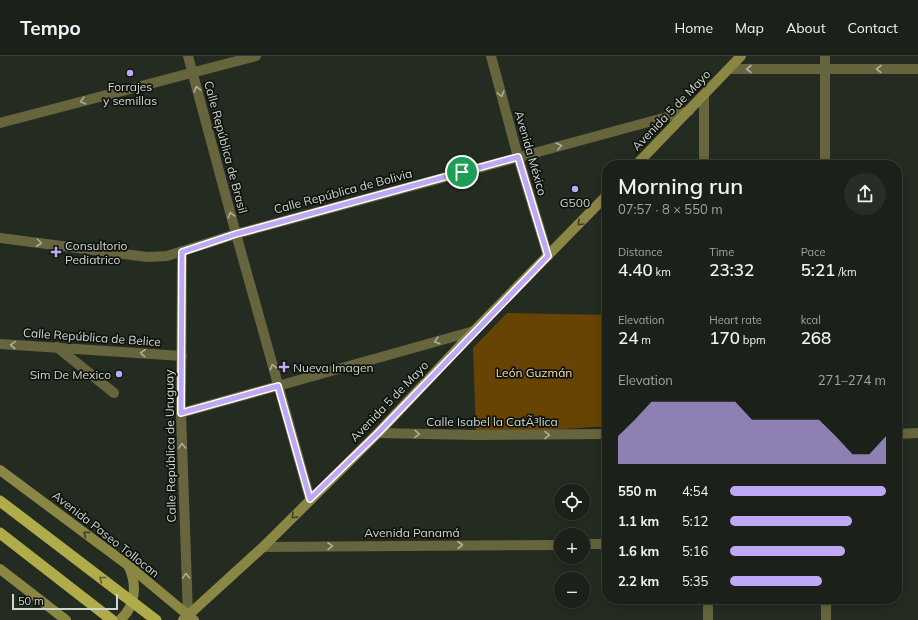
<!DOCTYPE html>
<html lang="en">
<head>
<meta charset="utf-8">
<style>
  :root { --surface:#1b2119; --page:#282e26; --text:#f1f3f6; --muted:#a0a3a2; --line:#393e38; --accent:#bfa9f4 }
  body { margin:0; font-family:Mulish,sans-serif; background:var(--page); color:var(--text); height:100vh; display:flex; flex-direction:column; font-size:15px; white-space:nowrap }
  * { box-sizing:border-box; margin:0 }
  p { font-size:13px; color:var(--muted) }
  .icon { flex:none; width:22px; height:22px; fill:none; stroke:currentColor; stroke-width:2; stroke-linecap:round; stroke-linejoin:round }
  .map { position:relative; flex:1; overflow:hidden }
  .side { position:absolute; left:602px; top:104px; width:300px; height:444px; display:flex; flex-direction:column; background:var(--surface); border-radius:16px; box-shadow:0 2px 10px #0003,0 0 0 1px var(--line) }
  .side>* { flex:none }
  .buttons { position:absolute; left:554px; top:428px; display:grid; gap:8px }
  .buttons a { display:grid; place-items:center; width:36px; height:36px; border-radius:50%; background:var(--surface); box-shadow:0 2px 10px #0003,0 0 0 1px var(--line); font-size:20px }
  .scale { position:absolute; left:12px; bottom:10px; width:106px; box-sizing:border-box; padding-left:4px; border:2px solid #d1d6cf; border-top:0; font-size:11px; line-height:14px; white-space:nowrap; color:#d1d6cf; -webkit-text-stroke:3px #0f130e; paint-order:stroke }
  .pin { position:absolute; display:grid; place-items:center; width:34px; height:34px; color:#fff; margin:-17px; border:2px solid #fff; border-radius:50%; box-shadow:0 1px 4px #0007 }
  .round { display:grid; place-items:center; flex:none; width:42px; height:42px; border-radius:21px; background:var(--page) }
  .summary { display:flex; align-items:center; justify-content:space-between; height:68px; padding:0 16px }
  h1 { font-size:22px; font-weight:600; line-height:30px }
  .figures { display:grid; grid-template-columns:repeat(3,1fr); gap:6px; height:68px; padding:4px 16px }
  .figures div { display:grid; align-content:center }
  .figures b { font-size:17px; font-weight:600 }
  .figures small { font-size:11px; font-weight:400 }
  .figures p { font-size:11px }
  .chart { height:112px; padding:8px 16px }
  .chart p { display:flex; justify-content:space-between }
  .chart svg { width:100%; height:72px; margin-top:4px; fill:var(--accent); opacity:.7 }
  ul { padding:0 16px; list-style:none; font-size:13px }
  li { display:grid; grid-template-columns:64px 48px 1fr; align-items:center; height:30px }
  li i { height:10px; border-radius:5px; background:var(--accent) }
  header { display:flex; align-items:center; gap:24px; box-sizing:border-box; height:56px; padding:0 20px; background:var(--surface); border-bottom:1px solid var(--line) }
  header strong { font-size:19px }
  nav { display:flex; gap:22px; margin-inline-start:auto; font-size:14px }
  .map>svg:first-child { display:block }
</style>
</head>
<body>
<header>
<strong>Tempo</strong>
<nav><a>Home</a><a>Map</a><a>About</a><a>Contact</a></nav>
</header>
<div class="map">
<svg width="918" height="564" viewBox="0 0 918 564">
  <rect width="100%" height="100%" fill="#242c21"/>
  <polygon fill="#674403" points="507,257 607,259 607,370 476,379 473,292"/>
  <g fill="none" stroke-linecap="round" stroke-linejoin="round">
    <g stroke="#67653d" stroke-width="10">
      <polyline points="188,0 236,178 310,443"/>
      <polyline points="491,0 518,101 548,200"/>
      <polyline points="825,0 825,109"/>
      <polyline points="730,13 918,13"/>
      <polyline points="704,39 704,109"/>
      <polyline points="0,67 256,0"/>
      <polyline points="0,182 147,201 167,200 236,178 689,55"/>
      <polyline points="182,195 181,357 188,559"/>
      <polyline points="0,288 182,300"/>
      <polyline points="57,291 114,337"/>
      <polyline points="181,357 474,275"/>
      <polyline points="378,377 476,379 607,378"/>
      <polyline points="897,378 918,377"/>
      <polyline points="583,488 607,488"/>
      <polyline points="263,491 561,489"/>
      <polyline points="708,543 708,564"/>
      <polyline points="826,564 826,543"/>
    </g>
    <g stroke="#8a8745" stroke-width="10">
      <polyline points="636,109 741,0"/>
      <polyline points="0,414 129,510 194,564"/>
      <polyline points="0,513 66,564"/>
      <path d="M120,564C136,550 137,529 129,511"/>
      <polyline points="183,564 263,491 378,377 474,275 607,139"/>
    </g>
    <polyline stroke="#b1ac4a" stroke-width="11" points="0,477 112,564"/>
    <polyline stroke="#b1ac4a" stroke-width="11" points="0,445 156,564"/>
  </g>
  <defs><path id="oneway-chevron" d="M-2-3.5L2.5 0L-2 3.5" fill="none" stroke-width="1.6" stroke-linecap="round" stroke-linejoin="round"/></defs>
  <g stroke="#acae9c">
    <use href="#oneway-chevron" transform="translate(749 13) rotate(180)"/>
    <use href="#oneway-chevron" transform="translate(879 13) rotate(-180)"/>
    <use href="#oneway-chevron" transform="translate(197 33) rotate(-105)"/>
    <use href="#oneway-chevron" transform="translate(501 38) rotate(75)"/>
    <use href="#oneway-chevron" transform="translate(83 45) rotate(165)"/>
    <use href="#oneway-chevron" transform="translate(559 90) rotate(-14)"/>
    <use href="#oneway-chevron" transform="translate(231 159) rotate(-105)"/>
    <use href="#oneway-chevron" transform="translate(39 187) rotate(7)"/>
    <use href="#oneway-chevron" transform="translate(437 285) rotate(164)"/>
    <use href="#oneway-chevron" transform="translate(13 289) rotate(-177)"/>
    <use href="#oneway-chevron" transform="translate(143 297) rotate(-176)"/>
    <use href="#oneway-chevron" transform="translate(273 311) rotate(-105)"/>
    <use href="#oneway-chevron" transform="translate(417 378) rotate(1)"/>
    <use href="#oneway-chevron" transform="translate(547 379) rotate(-1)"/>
    <use href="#oneway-chevron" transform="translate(182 390) rotate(-92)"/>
    <use href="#oneway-chevron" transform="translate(460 489)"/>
    <use href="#oneway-chevron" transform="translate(330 490) rotate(-1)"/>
    <use href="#oneway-chevron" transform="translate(186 520) rotate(-92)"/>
  </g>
  <g stroke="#404124">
    <use href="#oneway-chevron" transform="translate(580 167) rotate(134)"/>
    <use href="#oneway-chevron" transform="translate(294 460) rotate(135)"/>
    <use href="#oneway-chevron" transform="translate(86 478) rotate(-143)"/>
  </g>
  <use stroke="#60602c" href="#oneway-chevron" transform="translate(102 523) rotate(-142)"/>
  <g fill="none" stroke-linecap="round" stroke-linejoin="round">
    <defs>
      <polygon id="route" points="518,101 548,200 378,377 310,443 278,330 181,357 182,196 236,178"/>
    </defs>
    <use href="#route" stroke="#fff" stroke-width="8"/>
    <use href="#route" stroke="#bfa9f4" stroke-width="5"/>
  </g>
  <g fill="#bfa9f4" stroke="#0f130e" stroke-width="1.5">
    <circle cx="130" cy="17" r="4"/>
    <circle cx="575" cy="133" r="4"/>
    <path d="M54 190h4v4h4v4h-4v4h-4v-4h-4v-4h4z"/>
    <path d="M282 305h4v4h4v4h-4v4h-4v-4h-4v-4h4z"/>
    <circle cx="119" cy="318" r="4"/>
  </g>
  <g text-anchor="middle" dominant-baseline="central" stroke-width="3.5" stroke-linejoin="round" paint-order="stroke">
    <g font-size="12" fill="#d1d6cf" stroke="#0f130e">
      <text x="130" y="30">Forrajes<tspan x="130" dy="14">y semillas</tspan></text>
      <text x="575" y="146">G500</text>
      <text x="65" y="189" text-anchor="start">Consultorio<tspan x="65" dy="14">Pediatrico</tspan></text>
      <text x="293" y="311" text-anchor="start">Nueva Imagen</text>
      <text x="111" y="318" text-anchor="end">Sim De Mexico</text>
    </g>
    <g font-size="12" fill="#d1d6cf" stroke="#0f130e">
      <text transform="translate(671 54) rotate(-46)">Avenida 5 de Mayo</text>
      <text transform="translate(226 91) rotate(75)">Calle República de Brasil</text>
      <text transform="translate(531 97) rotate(74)">Avenida México</text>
      <text transform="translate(343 135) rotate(-15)">Calle República de Bolivia</text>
      <text transform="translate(92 281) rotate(4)">Calle República de Belice</text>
      <text transform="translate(389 345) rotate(-46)">Avenida 5 de Mayo</text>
      <text x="492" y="365">Calle Isabel la CatÃ³lica</text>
      <text transform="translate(170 390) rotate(-91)">Calle República de Uruguay</text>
      <text x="412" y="476">Avenida Panamá</text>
      <text transform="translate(106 478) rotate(38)">Avenida Paseo Tollocan</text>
    </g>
    <g font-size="12" fill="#fcddb3" stroke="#0f130e">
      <text x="534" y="316">León Guzmán</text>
    </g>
  </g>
</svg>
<div class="buttons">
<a><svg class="icon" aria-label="locate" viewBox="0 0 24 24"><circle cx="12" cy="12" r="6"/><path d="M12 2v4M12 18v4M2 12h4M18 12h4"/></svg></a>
<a>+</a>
<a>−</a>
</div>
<div class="scale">50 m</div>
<div class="pin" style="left:462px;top:116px;background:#1e9e55"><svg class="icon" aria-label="arrive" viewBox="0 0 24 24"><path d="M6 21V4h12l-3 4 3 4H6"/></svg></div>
<section class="side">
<div class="summary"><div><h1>Morning run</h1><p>07:57 · 8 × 550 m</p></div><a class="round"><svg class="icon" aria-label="share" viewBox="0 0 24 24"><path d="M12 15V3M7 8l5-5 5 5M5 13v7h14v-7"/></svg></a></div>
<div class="figures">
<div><p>Distance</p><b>4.40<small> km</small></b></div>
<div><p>Time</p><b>23:32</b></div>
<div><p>Pace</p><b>5:21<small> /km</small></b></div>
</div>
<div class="figures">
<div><p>Elevation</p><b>24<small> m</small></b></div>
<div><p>Heart rate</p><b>170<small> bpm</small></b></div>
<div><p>kcal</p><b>268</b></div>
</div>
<div class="chart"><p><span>Elevation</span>271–274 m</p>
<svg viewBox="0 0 160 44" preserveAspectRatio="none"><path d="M0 44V27L10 17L20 6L30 6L40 6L50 6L60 6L70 6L80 17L90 17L100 17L110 17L120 17L130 27L140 38L150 38L160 27V44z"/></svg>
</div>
<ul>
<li><b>550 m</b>4:54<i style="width:100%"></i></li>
<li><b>1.1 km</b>5:12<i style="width:78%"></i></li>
<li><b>1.6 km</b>5:16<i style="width:74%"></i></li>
<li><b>2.2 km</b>5:35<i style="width:59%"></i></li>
</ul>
</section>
</div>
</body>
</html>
